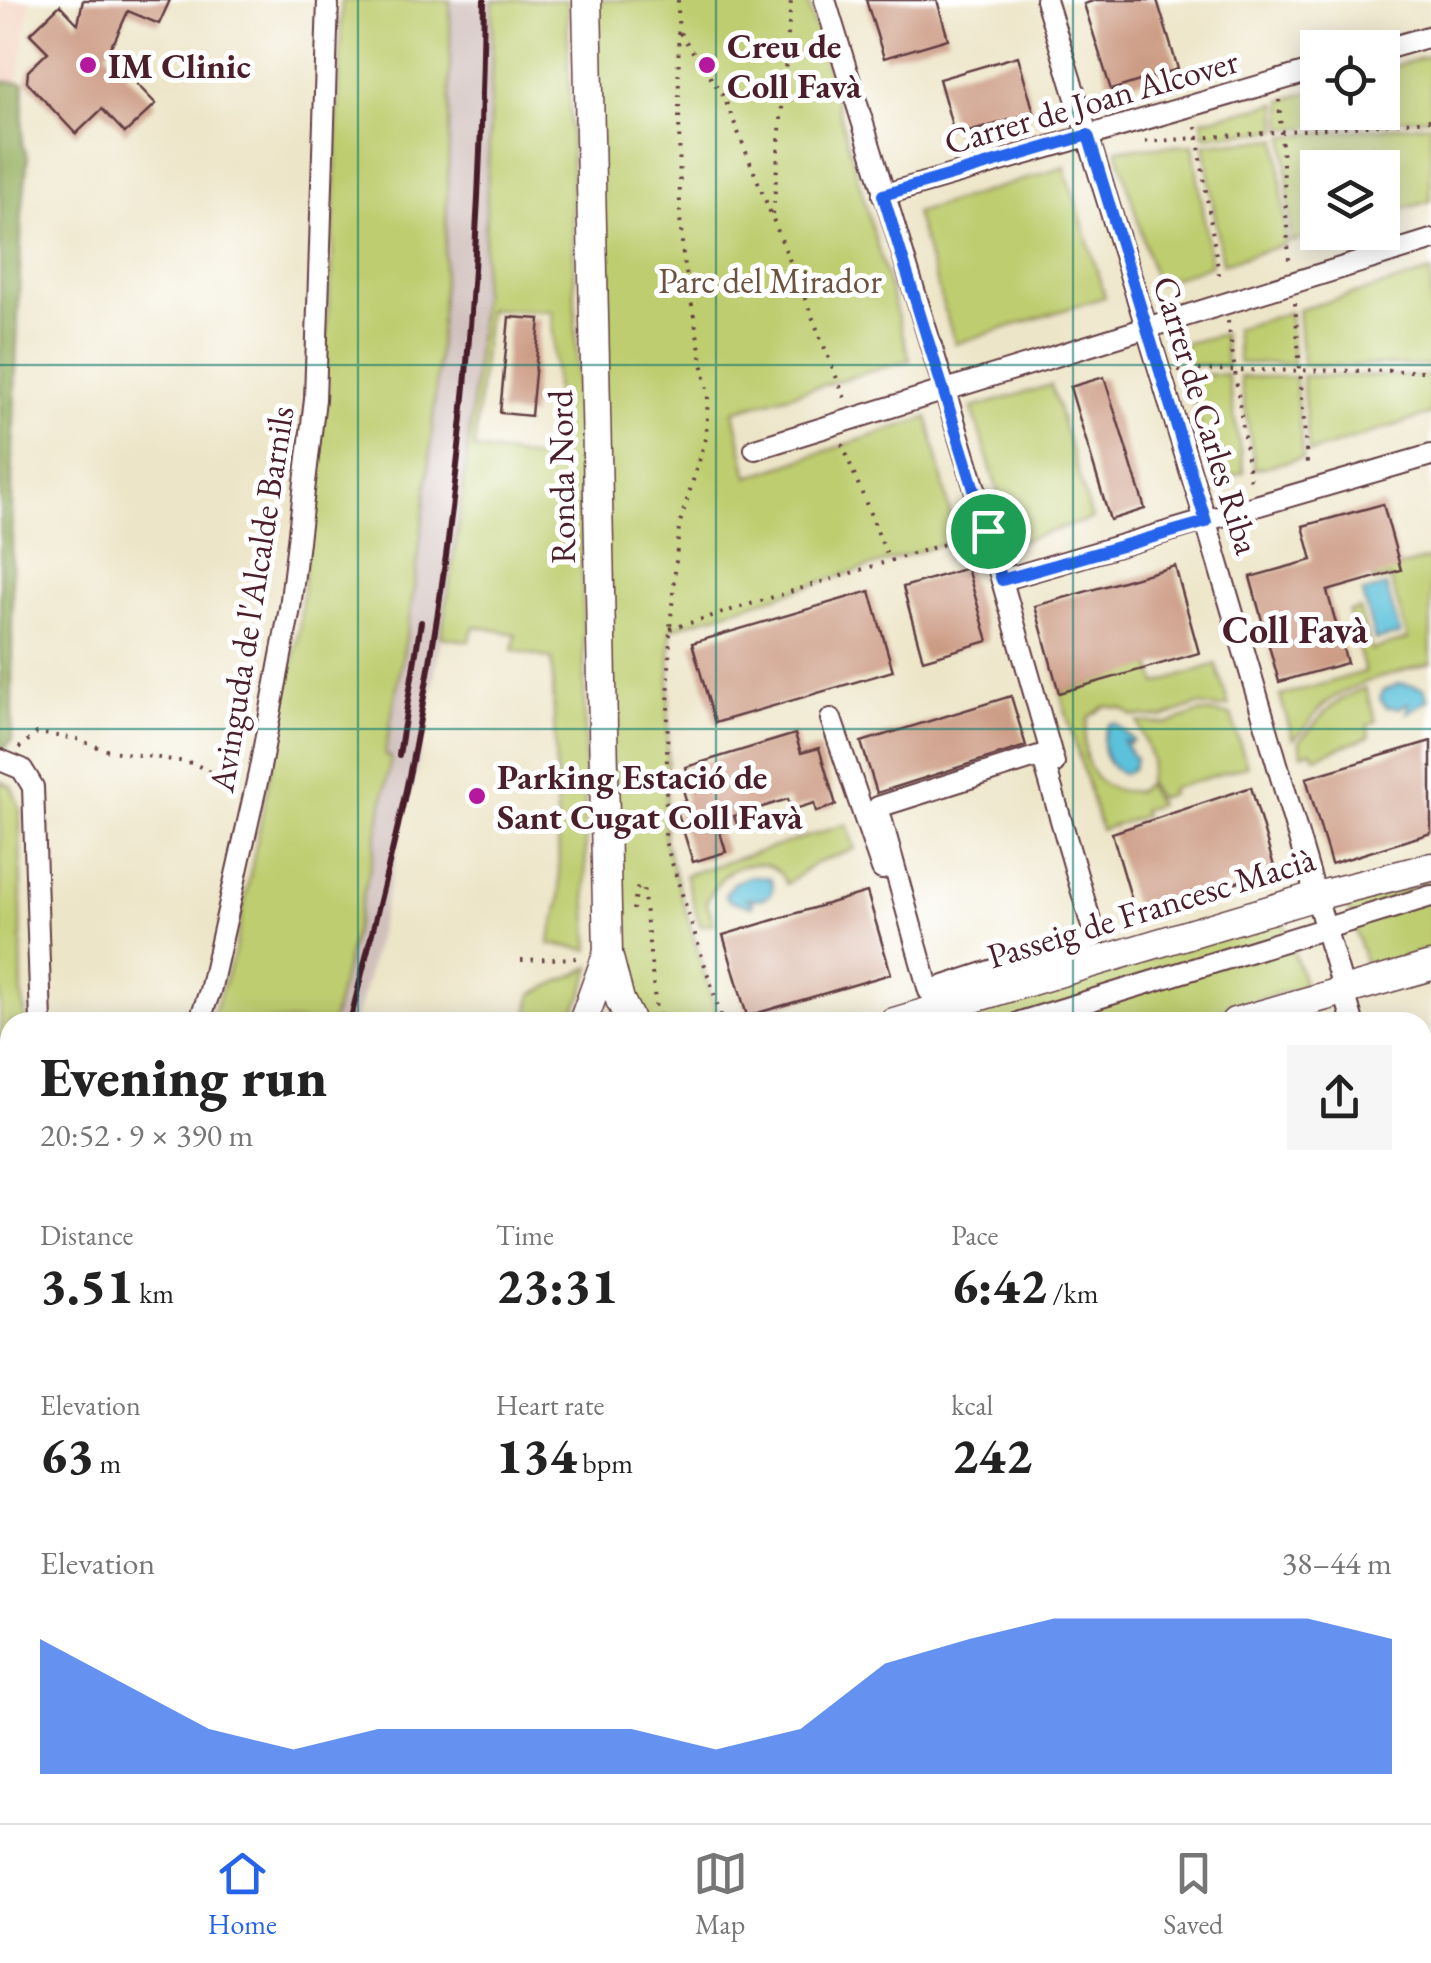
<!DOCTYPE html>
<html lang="en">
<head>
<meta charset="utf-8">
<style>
  :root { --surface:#fff; --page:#f6f6f6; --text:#222; --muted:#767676; --line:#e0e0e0; --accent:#2563eb }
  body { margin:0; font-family:"EB Garamond",serif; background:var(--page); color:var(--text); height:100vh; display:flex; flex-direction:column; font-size:38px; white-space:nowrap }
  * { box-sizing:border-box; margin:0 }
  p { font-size:32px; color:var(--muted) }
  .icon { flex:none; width:55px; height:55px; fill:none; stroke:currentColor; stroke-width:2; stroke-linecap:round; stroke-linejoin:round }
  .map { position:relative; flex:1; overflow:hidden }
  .drawer { position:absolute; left:0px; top:1012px; width:1432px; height:812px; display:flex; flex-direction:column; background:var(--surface); border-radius:30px 30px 0 0; box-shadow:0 5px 25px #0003 }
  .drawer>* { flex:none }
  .buttons { position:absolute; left:1300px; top:30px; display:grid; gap:20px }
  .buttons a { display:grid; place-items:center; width:100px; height:100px; border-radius:0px; background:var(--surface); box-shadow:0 5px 25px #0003; font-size:50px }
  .pin { position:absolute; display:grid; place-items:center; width:85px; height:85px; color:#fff; margin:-42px; border:5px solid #fff; border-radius:50%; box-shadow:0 2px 10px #0007 }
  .round { display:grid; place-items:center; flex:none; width:105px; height:105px; border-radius:0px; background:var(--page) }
  .overview { display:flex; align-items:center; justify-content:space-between; height:170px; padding:0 40px }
  h1 { font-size:55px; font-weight:800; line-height:75px }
  .figures { display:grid; grid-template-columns:repeat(3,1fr); gap:15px; height:170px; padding:10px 40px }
  .figures div { display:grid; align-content:center }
  .figures b { font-size:50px; font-weight:800 }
  .figures small { font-size:28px; font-weight:400 }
  .figures p { font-size:28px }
  .chart { height:280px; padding:20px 40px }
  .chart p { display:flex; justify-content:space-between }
  .chart svg { width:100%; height:180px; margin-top:10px; fill:var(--accent); opacity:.7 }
  .dock { display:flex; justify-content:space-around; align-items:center; height:140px; border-top:2px solid var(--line); background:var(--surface); font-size:28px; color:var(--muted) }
  .dock a { display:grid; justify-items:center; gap:5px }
  .dock .on { color:var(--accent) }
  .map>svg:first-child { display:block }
</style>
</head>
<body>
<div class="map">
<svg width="1431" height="1823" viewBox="0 0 1431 1823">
  <rect width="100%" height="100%" fill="#fff"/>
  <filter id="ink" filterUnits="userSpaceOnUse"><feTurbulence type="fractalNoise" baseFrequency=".01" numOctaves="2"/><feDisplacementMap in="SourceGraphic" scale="20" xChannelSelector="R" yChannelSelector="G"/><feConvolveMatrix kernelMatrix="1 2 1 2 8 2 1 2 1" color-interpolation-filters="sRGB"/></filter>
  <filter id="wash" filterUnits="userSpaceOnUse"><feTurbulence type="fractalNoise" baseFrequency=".0048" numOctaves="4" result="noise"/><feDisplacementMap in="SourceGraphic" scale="40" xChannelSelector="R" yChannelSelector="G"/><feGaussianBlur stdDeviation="2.25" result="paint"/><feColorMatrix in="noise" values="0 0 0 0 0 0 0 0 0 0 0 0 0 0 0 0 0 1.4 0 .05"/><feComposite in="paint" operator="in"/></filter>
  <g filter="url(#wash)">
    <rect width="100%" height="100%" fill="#ede5c8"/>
    <polygon fill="#f4d3c1" points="0,0 30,0 18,81 0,752"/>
    <polygon fill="#d0c0bc" points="450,0 493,0 489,203 465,482 446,612 419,762 364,991 355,1022 332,1022 374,851 391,758 385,756 416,570 442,328 451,102"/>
    <g fill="#becd6f" stroke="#84764d" stroke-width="2.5" fill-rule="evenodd">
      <path d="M342,0H450C452,190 441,379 417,568C409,630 395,693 385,755L391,757L374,851L332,1022H210L234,954L299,630L332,265Z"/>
      <path d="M493,0H567L584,636L586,892L590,950L549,944L560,900L552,659L513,650L516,634L474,626L469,641L441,637C478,427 489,213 493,0ZM488,309L552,311L558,461L474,449Z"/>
      <polygon points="587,0 807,0 910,360 734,411 748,477 928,417 956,540 671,629 665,841 719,1022 642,1022 629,981 602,666"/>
      <polygon points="1431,55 1431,117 1283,129 1283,100 1317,90 1318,112 1382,112 1383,70"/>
      <polygon points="1277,103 1278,130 1204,136 1202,120"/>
      <polygon points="1431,124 1431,201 1383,215 1382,168 1318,168 1318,232 1325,233 1291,242 1285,136"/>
      <polygon points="1278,139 1286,244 1222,264 1204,144"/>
      <polygon points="1193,145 1211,265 1156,284 1117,149"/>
      <polygon points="1065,167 1105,297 955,344 915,213"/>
      <polygon points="1431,272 1431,366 1303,365 1298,310"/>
      <polygon points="1290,312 1293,364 1239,363 1235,329"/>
      <polygon points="1223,334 1227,366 1186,364 1182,344"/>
      <polygon points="1227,374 1244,472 1216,481 1186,375"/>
      <polygon points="1302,376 1431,376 1431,414 1309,453"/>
      <polygon points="1240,377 1295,377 1303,458 1255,469"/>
      <polygon points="1051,385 1092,519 1014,543 972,408"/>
      <path d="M1431,558V663C1396,674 1355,680 1325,704C1312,714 1307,731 1293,739L1280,696L1365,672L1348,612L1359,609L1371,650L1408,639L1390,578L1374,581L1371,575Z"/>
      <path d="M1216,664L1229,706L1218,708L1197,705L1163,718L1133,716L1123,709L1106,706L1089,717C1077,757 1091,795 1138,791L1146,784L1158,805L1142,810L1144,816L1101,830L1060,693L1151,665L1157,684Z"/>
      <path d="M1365,688L1376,721L1367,726L1370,736L1315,757L1312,751L1302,754L1299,741C1324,716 1328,701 1365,688Z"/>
      <polygon points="1200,712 1231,715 1247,766 1170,789 1171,794 1158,798 1147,782 1152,761 1138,722 1168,724"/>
      <polygon points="0,781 11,786 20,808 22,994 26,1022 10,1022 10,1815 24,1815 20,1823 0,1823"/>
      <path d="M847,824L855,849L816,863L786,884C777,859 744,859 725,875C717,882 712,893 706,901L714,923L700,926L685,875Z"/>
      <polygon points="1431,881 1431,949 1367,968 1348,906"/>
      <polygon points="1283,919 1305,986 1182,1022 945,1022 944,1020"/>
      <polygon points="591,967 583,994 567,1022 527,1022 532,994"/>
      <polygon points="1431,1576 1431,1823 1167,1823 1179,1815 1422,1815 1422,1587"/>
      <polygon points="65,1815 233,1815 229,1823 61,1823"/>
      <polygon points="918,1815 1018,1815 1020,1823 892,1823"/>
    </g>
    <g fill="#96b062" stroke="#706846" stroke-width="2.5">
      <polygon points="4,81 24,83 22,144 28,156 22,213 12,472 12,741 0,753 0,90"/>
      <polygon points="7,1446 10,1753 0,1778 0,1448"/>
    </g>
    <g fill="#5cc1da" stroke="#537082" stroke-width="2.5">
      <polygon points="1386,586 1400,634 1375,640 1362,593"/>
      <polygon points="1400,683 1424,688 1429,699 1407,713 1408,703 1399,708 1386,707 1380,699 1383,691"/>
      <path d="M1115,723L1133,740L1130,743L1123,741L1135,759L1133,768L1124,774C1103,766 1097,742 1109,724Z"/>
      <polygon points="751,876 770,878 773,886 771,894 762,899 747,898 753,902 752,906 729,901 725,895 733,883"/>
    </g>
    <g id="blocks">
      <g fill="#cc9b84">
        <polygon points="83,0 170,0 159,24 128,11 115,40 106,52 156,104 125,133 102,109 76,134 27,82 28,71 48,52 30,34 60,5 78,24"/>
        <polygon points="866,0 937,0 948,39 884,58"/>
        <polygon points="1096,0 1157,0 1178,69 1111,90 1084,4"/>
        <polygon points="1018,56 1034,113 955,136 939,79"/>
        <polygon points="509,317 540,319 531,416 500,413"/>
        <polygon points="1104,377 1145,509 1110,520 1070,387"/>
        <polygon points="1383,504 1401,570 1327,591 1347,663 1279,682 1250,577 1312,560 1303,526"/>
        <polygon points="1175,566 1199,653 1059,693 1035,606"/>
        <polygon points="967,568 988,641 923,660 903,587"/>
        <polygon points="870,591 893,671 715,723 692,643"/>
        <polygon points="1011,696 1026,746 877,793 861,742"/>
        <polygon points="795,734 801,753 819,748 836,805 816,812 814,803 792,810 788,799 734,816 738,827 720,832 726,852 693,862 675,804 686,800 682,786 691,783 686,767"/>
        <polygon points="1431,741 1431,833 1331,864 1306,778"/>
        <polygon points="1251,787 1275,870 1136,914 1112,833"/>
        <polygon points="867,892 891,974 747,1016 723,935"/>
      </g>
    </g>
  </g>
  <g filter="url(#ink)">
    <use href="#blocks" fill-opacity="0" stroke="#623d43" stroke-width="2.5"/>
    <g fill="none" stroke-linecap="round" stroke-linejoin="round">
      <defs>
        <g id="street">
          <polyline points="825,0 987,528 1054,763"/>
          <polyline points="1046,0 1206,522 1353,1022"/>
          <polyline points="1382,50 1431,36"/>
          <polyline points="883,195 1318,69"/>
          <path d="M755,449C981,381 1205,308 1431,240"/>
          <polyline points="1002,580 1431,455"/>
          <polyline points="831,719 882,869"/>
          <polygon points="1042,755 1095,937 929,991 878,807"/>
          <polyline points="0,760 22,769 33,787 41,1022"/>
          <polyline points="199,1022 210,991 259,773 290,608 315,399 328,0"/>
          <polyline points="1020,1022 1431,896"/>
          <polyline points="1422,1252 1431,1284"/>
          <polyline points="1422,1394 1431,1391"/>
          <polyline points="1422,1589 1431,1578"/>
          <polyline points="828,1815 830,1823"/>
          <polyline points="441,1823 446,1815"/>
          <polyline points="1167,1823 1179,1815"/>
        </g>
        <g id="secondary">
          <polyline points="587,0 608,954 620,1000 631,1022"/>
          <polyline points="583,1022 607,955"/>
          <polyline points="894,1022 1316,896 1431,867"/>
          <polyline points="1235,1022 1431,966"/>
          <polyline points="250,1823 254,1815"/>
          <polyline points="285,1823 290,1815"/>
        </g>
      </defs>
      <use href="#street" stroke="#623d43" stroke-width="24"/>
      <use href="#secondary" stroke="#623d43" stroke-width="31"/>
      <g stroke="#623d43" stroke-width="4" stroke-dasharray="2.5 8" stroke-linecap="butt">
        <polyline points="678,0 680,217 683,255 708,395 706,438 679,526 670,629 665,841 723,1022"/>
        <polyline points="680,33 724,97 846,401"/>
        <polyline points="1279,100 1289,260"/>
        <polyline points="1196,127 1220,281"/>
        <polyline points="1145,142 1431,120"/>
        <polyline points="773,214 791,0"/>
        <polyline points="1295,303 1307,463"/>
        <polyline points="1228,321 1250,480"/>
        <polyline points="1178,370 1431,371"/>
        <polyline points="842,444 889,560"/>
        <polyline points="670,629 967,537"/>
        <polyline points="19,748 37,733 77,739 105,750 193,763 219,777 237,773"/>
        <polyline points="633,910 637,889 643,886 656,1011 665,1022"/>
        <polyline points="521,960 579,958"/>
        <polyline points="1422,1741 1431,1733"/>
        <polyline points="1422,1771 1431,1817"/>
        <polyline points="198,1823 201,1815"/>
        <polyline points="482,1823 487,1815"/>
        <polyline points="1407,1823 1415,1815"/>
      </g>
      <use href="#street" stroke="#fff" stroke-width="20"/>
      <use href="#secondary" stroke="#fff" stroke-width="28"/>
      <g stroke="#4a1f2b" stroke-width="6">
        <polyline points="399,755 421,622"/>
        <path d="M350,1022C374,922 402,821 420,719C464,482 481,240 484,0"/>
        <polyline points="34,1823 38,1815"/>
      </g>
    </g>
  </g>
  <g fill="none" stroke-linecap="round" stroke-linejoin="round" filter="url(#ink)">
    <defs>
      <polygon id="route" points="1088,135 1206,522 1002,580 883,195"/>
    </defs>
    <use href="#route" stroke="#fff" stroke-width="20"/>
    <use href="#route" stroke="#2563eb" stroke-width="12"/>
  </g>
  <path fill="none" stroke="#0f766e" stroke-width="2.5" stroke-opacity="0.55" d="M358,0V1022M716,0V1022M1073,0V1022M0,365H1431M0,729H1431M0,1094H10M1422,1094H1431M0,1458H10M1422,1458H1431M358,1815V1823M716,1815V1823M1073,1815V1823"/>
  <g fill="#b5179e" stroke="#fff" stroke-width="4">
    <circle cx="88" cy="65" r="10"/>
    <circle cx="707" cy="65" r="10"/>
    <circle cx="477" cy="796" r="10"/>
  </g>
  <g text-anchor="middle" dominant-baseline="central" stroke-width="10" stroke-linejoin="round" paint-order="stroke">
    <g font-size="35" font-weight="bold" fill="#4a1f2b" stroke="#fff" text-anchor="start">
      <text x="727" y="45">Creu de<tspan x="727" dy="40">Coll Favà</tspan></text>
      <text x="108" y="65">IM Clinic</text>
      <text x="497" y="776">Parking Estació de<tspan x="497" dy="40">Sant Cugat Coll Favà</tspan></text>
    </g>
    <g font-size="35" fill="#4a1f2b" stroke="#fff">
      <text transform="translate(1091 101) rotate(-16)">Carrer de Joan Alcover</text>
      <text transform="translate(1207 415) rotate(73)">Carrer de Carles Riba</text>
      <text transform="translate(561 477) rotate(-91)">Ronda Nord</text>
      <text transform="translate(251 599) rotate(-81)">Avinguda de l'Alcalde Barnils</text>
      <text transform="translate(1151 907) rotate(-17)">Passeig de Francesc Macià</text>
    </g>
    <g font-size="35" fill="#6d533f" stroke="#fff">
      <text x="770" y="280">Parc del Mirador</text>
    </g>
    <g font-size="38" font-weight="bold" fill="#4a1f2b" stroke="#fff">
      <text x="1295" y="629">Coll Favà</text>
    </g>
  </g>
</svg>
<div class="buttons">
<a><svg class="icon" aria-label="locate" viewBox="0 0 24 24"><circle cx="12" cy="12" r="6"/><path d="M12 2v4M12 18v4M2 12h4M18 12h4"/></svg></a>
<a><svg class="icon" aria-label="layers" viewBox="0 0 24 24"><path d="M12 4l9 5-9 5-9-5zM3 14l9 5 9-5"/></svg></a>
</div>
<div class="pin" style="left:988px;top:531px;background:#1e9e55"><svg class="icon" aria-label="arrive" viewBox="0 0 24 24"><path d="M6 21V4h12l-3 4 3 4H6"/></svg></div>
<section class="drawer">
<div class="overview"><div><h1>Evening run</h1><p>20:52 · 9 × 390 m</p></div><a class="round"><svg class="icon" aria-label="share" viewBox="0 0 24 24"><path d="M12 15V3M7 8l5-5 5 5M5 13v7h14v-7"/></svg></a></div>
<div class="figures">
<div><p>Distance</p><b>3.51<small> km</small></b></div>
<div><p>Time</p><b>23:31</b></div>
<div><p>Pace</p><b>6:42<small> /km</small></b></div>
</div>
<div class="figures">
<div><p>Elevation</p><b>63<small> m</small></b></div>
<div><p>Heart rate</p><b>134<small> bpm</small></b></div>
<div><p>kcal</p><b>242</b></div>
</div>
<div class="chart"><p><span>Elevation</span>38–44 m</p>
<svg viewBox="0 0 160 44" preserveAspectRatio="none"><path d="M0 44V11L10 22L20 33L30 38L40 33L50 33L60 33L70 33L80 38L90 33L100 17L110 11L120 6L130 6L140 6L150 6L160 11V44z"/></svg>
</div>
</section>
</div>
<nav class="dock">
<a class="on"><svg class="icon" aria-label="home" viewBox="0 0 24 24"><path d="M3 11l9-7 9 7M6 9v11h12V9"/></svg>Home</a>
<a><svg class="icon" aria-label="map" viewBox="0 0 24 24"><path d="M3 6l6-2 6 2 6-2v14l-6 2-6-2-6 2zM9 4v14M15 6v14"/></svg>Map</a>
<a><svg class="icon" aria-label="saved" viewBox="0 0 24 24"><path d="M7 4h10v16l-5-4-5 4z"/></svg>Saved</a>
</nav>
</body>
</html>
